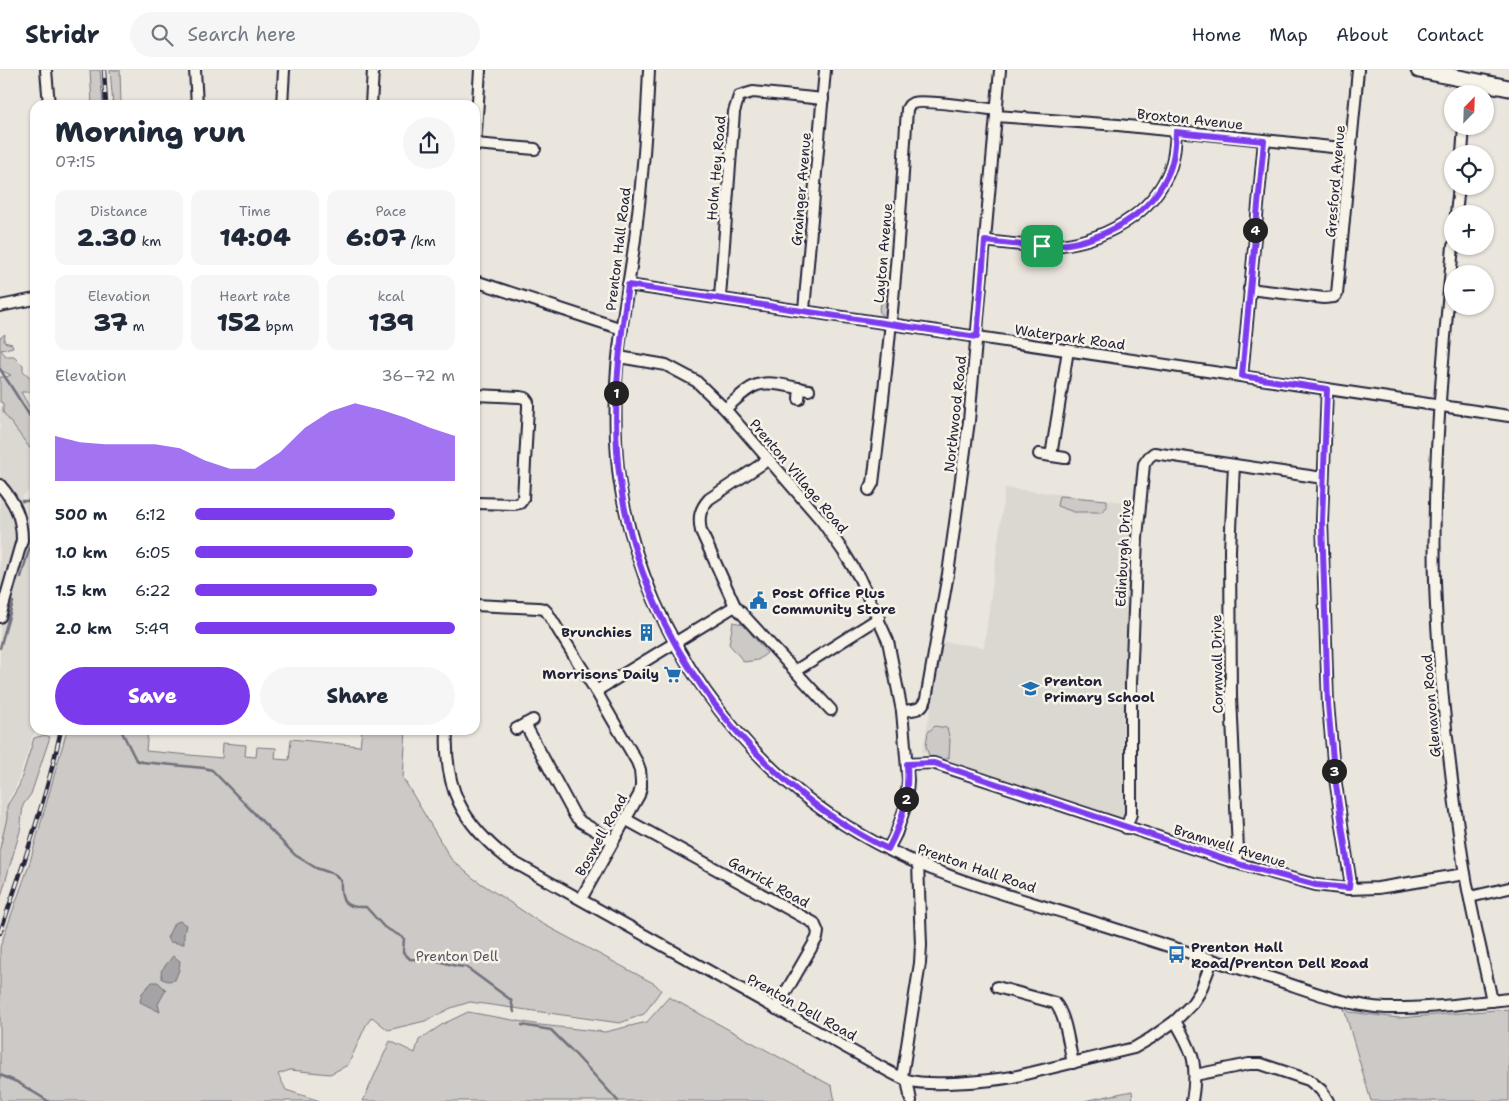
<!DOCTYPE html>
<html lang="en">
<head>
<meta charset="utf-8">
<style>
  :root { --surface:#fff; --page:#f6f6f7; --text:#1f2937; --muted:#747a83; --line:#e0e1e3; --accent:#7c3aed }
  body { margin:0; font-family:"Shantell Sans",sans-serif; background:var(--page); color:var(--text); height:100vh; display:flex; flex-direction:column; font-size:19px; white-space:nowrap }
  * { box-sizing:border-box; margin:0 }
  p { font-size:16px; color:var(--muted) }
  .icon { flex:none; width:28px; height:28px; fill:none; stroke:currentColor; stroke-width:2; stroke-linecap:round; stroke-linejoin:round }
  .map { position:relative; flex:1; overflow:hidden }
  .sheet { position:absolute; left:30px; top:30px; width:450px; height:635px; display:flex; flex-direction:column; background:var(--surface); border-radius:15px; box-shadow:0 1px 4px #0004 }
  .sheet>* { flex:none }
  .needle { width:32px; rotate:23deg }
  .buttons { position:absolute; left:1444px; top:15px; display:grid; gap:10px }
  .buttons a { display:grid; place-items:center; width:50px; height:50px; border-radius:50%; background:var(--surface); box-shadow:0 1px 4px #0004; font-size:25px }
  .pin { position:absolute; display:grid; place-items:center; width:42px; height:42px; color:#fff; margin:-21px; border-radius:10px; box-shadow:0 2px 8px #0006 }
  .km { position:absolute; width:25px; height:25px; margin:-12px; border-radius:50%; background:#222; color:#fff; font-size:14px; line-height:25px; text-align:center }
  .round { display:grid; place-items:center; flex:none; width:52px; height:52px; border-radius:26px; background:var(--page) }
  .head { display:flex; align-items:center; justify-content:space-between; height:85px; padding:0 25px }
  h1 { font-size:28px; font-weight:800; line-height:38px }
  .stats { display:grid; grid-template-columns:repeat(3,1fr); gap:8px; height:85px; padding:5px 25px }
  .stats div { display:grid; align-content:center; border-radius:12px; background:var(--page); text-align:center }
  .stats b { font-size:25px; font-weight:800 }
  .stats small { font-size:14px; font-weight:400 }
  .stats p { font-size:14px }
  .chart { height:140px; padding:10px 25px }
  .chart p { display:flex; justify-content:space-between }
  .chart svg { width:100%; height:90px; margin-top:5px; fill:var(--accent); opacity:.7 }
  .button { display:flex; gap:10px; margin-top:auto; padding:10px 25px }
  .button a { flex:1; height:58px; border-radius:30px; background:var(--accent); color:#fff; font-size:20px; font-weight:800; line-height:58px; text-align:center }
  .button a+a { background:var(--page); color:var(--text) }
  ul { padding:0 25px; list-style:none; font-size:16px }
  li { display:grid; grid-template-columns:80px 60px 1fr; align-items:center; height:38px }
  li i { height:12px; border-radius:6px; background:var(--accent) }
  header { display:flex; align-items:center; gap:30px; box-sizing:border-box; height:70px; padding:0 25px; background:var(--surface); border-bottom:1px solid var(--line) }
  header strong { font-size:24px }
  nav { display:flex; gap:28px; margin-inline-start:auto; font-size:18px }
  .search { width:350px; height:45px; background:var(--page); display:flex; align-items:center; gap:12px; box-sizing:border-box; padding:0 18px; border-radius:28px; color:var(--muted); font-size:19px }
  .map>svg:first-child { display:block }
</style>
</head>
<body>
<header>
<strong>Stridr</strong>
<div class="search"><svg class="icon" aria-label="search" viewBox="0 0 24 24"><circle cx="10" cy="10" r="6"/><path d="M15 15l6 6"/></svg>Search here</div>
<nav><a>Home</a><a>Map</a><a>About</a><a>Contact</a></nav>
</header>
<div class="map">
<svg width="1509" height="1031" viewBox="0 0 1509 1031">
  <rect width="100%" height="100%" fill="#eae6de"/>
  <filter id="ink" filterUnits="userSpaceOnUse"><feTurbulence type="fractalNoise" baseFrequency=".02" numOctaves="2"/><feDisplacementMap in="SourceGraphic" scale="10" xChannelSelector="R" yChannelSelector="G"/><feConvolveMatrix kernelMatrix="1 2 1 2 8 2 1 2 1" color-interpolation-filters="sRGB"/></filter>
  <g filter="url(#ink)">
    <g fill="#dbd8d2">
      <polygon points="0,337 35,381 35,415 22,427 27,457 35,460 35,660 15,719 8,730 11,767 0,789"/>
      <polygon points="1005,418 1133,433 1123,662 1124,744 1120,748 922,682 944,572 984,577"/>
    </g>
    <g fill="#cdc9c6" stroke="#787680">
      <polygon points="90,0 100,0 103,35 92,35"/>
      <polygon points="110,0 120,0 121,35 113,35"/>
      <polygon points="890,212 896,236 883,247 880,243 879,238 887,223 883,217"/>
      <polygon points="5,264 4,272 12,274 13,277 1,280 6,286 14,286 23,295 23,301 31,308 32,322 21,322 35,347 35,385 3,342 3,333 0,332 0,307 6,307 11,305 0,300 0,268"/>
      <polygon points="1059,426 1107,430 1107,437 1101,442 1074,442 1057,436"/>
      <polygon points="733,552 743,554 767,583 758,590 744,592 729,574"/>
      <polygon points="935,656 947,658 950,670 949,688 941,690 929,686 926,676 928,662"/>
      <polygon points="67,660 148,660 146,681 222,688 223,673 246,675 245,686 256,687 257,677 276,678 275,689 289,690 291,669 360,676 362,660 406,660 403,708 451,789 473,808 541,853 655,914 661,920 644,944 620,953 470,932 451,938 425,951 388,960 372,947 366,955 348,995 330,1004 290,1000 278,1004 286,1020 320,1031 0,1031 0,877 29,795"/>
      <polygon points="45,665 50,667 31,724 23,735 20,761 0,830 0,778 7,748 7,736 19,716 34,668"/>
      <polygon points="669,927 832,1016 835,1031 363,1031 390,971 415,983 419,970 443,954 468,942 540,955 605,962 647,952"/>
      <polygon points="1343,935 1349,942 1399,948 1509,939 1509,1031 1371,1031"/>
      <polygon points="1132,1021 1133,1031 1084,1031"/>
    </g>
    <g fill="#a6a3a6" stroke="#716f7b">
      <polygon points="180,851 186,855 184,864 184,874 170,872 167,868 174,853"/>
      <polygon points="173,886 180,891 179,900 175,910 168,911 162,909 161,901"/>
      <polygon points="152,912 158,912 166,920 158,934 160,942 140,932 142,923"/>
    </g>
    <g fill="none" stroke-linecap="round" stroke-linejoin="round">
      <g stroke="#716f7b" stroke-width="2.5">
        <polyline points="0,299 35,354"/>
        <polyline points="22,431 35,431"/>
        <polyline points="35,463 35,462"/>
        <polyline points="21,507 31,473"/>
        <polyline points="0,578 13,532"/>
        <path d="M121,660L136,690L142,692L204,698L212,700L295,785L316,798L334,804L341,811C340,832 344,838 366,837L384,857L404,868L403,882L410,889L435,890L456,896L466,897L511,930L514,942"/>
        <polyline points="522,955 551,960 574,983 618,1031"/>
        <polyline points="0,1005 17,1012 48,1031"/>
      </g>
      <defs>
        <g id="minor">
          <polyline points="46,0 49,35"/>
          <polyline points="195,0 197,35"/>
          <path d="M649,0C647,56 642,113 635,169C629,217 618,265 616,314C615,347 615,382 620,414C645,565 740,699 874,772C939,808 1013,826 1084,849C1147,869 1211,890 1274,909C1311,921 1347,936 1386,938C1427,939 1468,933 1509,929"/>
          <polyline points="1467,24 1469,10"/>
          <polyline points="282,35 284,0"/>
          <polyline points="371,35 373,0"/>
          <polyline points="996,46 1118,55 1351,79"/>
          <polyline points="475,74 535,79"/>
          <polyline points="475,77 480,0"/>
          <polyline points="1462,84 1464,56"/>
          <polyline points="1456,144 1459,116"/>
          <path d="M985,171C1004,173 1024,176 1043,176C1091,176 1145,152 1167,106C1174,92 1175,77 1176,62"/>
          <path d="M1453,176C1443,288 1432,399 1435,512C1438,603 1449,694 1462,785C1469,834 1482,882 1492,931"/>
          <polyline points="475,211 622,259"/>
          <polyline points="628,215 1509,346"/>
          <polyline points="1249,219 1324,228 1334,227 1337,224 1358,0"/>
          <polyline points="720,227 734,42 739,26 753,22 823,29"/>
          <polyline points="0,236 35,229"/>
          <polyline points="804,240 825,0"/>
          <polyline points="619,287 666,295 696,311 725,339 821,450 843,481 859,507 888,571 902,641 908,710 906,734 896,764 888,779"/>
          <polyline points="1242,306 1264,71"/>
          <polyline points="1327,319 1322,451 1328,634 1334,701 1350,809 1349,819"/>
          <polyline points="475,325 520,327 525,328 528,332 528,337 523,429 520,433 515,434 475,433"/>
          <polyline points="799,329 800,318"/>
          <path d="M725,339C735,331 748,316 761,314C775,311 794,318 809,320"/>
          <polyline points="1039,384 1065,388"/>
          <polyline points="1051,386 1068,280"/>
          <path d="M768,390L709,429C700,439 698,447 701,461L735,536L831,640"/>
          <polyline points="1234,395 1230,480 1231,627 1238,780 1235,793"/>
          <path d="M0,415C15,432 22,448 22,470L0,547"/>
          <path d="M869,420L873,413C889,289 900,164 907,39C909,35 909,35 913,33C923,29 982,38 997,40"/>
          <polyline points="475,535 538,538 544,539 547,542 596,621 637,692 640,700 641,711 641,717 639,725 581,829"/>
          <polyline points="795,601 879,548"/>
          <polyline points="596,621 735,536"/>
          <path d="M902,641C915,639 920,642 926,629L948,504L969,351L1000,0"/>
          <polyline points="525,654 575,746 581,752 613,771"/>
          <polyline points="516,659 533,650"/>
          <path d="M447,660C444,719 462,753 508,789L872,992C883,998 895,1006 907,1010C928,1017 989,1011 1013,1007L1134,978L1151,968L1175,951L1192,934L1200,922L1212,891"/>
          <polyline points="907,694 933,693 1243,795 1316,815 1349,819 1378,818 1465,804"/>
          <polyline points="625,749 814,853 818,862 817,868 776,939"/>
          <polyline points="1126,758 1131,744 1131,613 1137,468 1144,394 1149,387 1154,383 1323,408"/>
          <polyline points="1470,827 1509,818"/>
          <path d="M997,917L1055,933C1066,945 1069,977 1073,993"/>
          <path d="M1175,951C1194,983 1198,994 1192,1031"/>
          <polyline points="1195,1005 1249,994 1261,994 1309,1010 1321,1020 1328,1031"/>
          <polyline points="902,1007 920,893 921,875 918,793"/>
          <polyline points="907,1010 911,1031"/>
        </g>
        <polyline id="highway" points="1419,0 1509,18"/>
      </defs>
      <use href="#minor" stroke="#22223b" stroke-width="14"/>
      <use href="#highway" stroke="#22223b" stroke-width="19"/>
      <use href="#minor" stroke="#f7f3e8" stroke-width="10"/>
      <use href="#highway" stroke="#f7f3e8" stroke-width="15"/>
      <defs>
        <g id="rail">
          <polyline points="104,0 106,35"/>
          <path d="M0,863C23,796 46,729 61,660"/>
        </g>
      </defs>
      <use href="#rail" stroke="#22223b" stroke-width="4.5"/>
      <use href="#rail" stroke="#f7f3e8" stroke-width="2.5" stroke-dasharray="8" stroke-linecap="butt"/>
    </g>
  </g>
  <g fill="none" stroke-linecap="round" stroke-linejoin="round" filter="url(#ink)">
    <defs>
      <path id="route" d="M1176,62L1264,71L1242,306L1327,319L1322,451L1328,634L1334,701L1350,809L1349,818L1316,815L1242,795L934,693L907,694C909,726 903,751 888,779C748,711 641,565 620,411C611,345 619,280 628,215L977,267L985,171C1004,173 1024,176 1043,176C1091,176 1145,152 1167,106C1174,92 1175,77 1176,62Z"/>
    </defs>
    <use href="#route" stroke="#fff" stroke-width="10"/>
    <use href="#route" stroke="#7c3aed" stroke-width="6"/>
  </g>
  <defs>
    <symbol id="civic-bare" viewBox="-9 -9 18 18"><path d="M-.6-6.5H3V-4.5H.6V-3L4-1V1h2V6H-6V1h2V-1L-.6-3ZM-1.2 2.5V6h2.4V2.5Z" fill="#1f6fb2" stroke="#f7f3e8" stroke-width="2.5" paint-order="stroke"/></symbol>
    <symbol id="building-bare" viewBox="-9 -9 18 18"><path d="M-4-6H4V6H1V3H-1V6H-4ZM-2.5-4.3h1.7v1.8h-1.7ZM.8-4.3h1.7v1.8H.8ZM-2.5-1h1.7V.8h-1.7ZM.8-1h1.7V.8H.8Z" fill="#1f6fb2" stroke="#f7f3e8" stroke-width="2.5" paint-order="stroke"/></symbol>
    <symbol id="supermarket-bare" viewBox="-9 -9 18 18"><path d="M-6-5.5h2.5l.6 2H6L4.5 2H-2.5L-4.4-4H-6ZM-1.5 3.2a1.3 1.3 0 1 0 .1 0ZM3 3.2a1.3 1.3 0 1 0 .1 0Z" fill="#1f6fb2" stroke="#f7f3e8" stroke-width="2.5" paint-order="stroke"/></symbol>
    <symbol id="school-bare" viewBox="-9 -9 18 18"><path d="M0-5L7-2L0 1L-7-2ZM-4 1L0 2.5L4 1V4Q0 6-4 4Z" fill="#1f6fb2" stroke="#f7f3e8" stroke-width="2.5" paint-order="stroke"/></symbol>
    <symbol id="bus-bare" viewBox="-9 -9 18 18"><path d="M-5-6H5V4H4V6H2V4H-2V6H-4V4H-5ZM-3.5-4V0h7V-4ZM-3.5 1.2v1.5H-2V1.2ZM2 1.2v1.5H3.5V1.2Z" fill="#1f6fb2" stroke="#f7f3e8" stroke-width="2.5" paint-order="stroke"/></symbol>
  </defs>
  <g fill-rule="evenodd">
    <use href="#civic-bare" x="746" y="518" width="25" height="25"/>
    <use href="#building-bare" x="634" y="550" width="25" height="25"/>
    <use href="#supermarket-bare" x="660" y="592" width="25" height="25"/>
    <use href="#school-bare" x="1018" y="606" width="25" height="25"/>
    <use href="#bus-bare" x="1164" y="872" width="25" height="25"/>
  </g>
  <g text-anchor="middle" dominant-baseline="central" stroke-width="5" stroke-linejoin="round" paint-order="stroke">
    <g font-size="14" fill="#22223b" stroke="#f7f3e8">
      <text transform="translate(1190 49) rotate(6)">Broxton Avenue</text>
      <text transform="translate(716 98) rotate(-85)">Holm Hey Road</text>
      <text transform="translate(1335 111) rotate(-85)">Gresford Avenue</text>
      <text transform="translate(801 119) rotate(-85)">Grainger Avenue</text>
      <text transform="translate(618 179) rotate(-83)">Prenton Hall Road</text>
      <text transform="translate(883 183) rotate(-85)">Layton Avenue</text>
      <text transform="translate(1070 267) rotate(8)">Waterpark Road</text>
      <text transform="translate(955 344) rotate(-84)">Northwood Road</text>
      <text transform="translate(799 406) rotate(50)">Prenton Village Road</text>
      <text transform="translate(1123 483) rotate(-87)">Edinburgh Drive</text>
      <text transform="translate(1217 594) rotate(-91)">Cornwall Drive</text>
      <text transform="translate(1431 636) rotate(-95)">Glenavon Road</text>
      <text transform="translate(601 765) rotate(-61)">Boswell Road</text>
      <text transform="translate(1230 776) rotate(17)">Bramwell Avenue</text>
      <text transform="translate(977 798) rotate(19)">Prenton Hall Road</text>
      <text transform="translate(769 812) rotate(29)">Garrick Road</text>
      <text transform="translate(802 937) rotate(29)">Prenton Dell Road</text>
    </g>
    <g font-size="14" font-weight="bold" fill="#22223b" stroke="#f7f3e8" text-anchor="start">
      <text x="772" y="523">Post Office Plus<tspan x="772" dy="16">Community Store</tspan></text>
      <text x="632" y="562" text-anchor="end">Brunchies</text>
      <text x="659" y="604" text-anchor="end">Morrisons Daily</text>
      <text x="1044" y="611">Prenton<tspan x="1044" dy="16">Primary School</tspan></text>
      <text x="1191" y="877">Prenton Hall<tspan x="1191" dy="16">Road/Prenton Dell Road</tspan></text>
    </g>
    <g font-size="14" fill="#555465" stroke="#f7f3e8">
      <text x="457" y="886">Prenton Dell</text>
    </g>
  </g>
</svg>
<div class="buttons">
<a><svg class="needle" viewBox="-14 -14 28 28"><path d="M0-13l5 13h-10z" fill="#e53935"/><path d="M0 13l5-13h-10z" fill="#747a83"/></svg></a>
<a><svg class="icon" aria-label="locate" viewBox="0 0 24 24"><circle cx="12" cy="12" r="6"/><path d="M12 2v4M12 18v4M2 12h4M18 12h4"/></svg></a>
<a>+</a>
<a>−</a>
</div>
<div class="pin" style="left:1042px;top:176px;background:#1e9e55"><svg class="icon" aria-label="arrive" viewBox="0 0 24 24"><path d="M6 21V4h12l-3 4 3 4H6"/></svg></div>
<b class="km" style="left:616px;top:323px">1</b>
<b class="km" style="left:906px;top:729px">2</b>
<b class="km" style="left:1334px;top:701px">3</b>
<b class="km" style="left:1255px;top:160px">4</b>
<section class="sheet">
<div class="head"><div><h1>Morning run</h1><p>07:15</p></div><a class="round"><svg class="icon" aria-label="share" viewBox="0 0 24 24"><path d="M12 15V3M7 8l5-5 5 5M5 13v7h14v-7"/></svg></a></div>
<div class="stats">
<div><p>Distance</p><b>2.30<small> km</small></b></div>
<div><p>Time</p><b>14:04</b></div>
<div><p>Pace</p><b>6:07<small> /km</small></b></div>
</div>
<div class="stats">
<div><p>Elevation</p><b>37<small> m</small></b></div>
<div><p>Heart rate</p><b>152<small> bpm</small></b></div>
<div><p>kcal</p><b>139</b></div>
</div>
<div class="chart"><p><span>Elevation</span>36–72 m</p>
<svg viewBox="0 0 160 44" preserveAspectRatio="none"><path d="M0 44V22L10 25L20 26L30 26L40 26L50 28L60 34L70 38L80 38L90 30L100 18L110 10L120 6L130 9L140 13L150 18L160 22V44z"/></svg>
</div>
<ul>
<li><b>500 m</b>6:12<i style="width:77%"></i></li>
<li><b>1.0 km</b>6:05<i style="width:84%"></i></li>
<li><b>1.5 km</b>6:22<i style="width:70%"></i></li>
<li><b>2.0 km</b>5:49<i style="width:100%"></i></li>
</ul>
<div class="button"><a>Save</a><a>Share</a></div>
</section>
</div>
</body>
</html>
